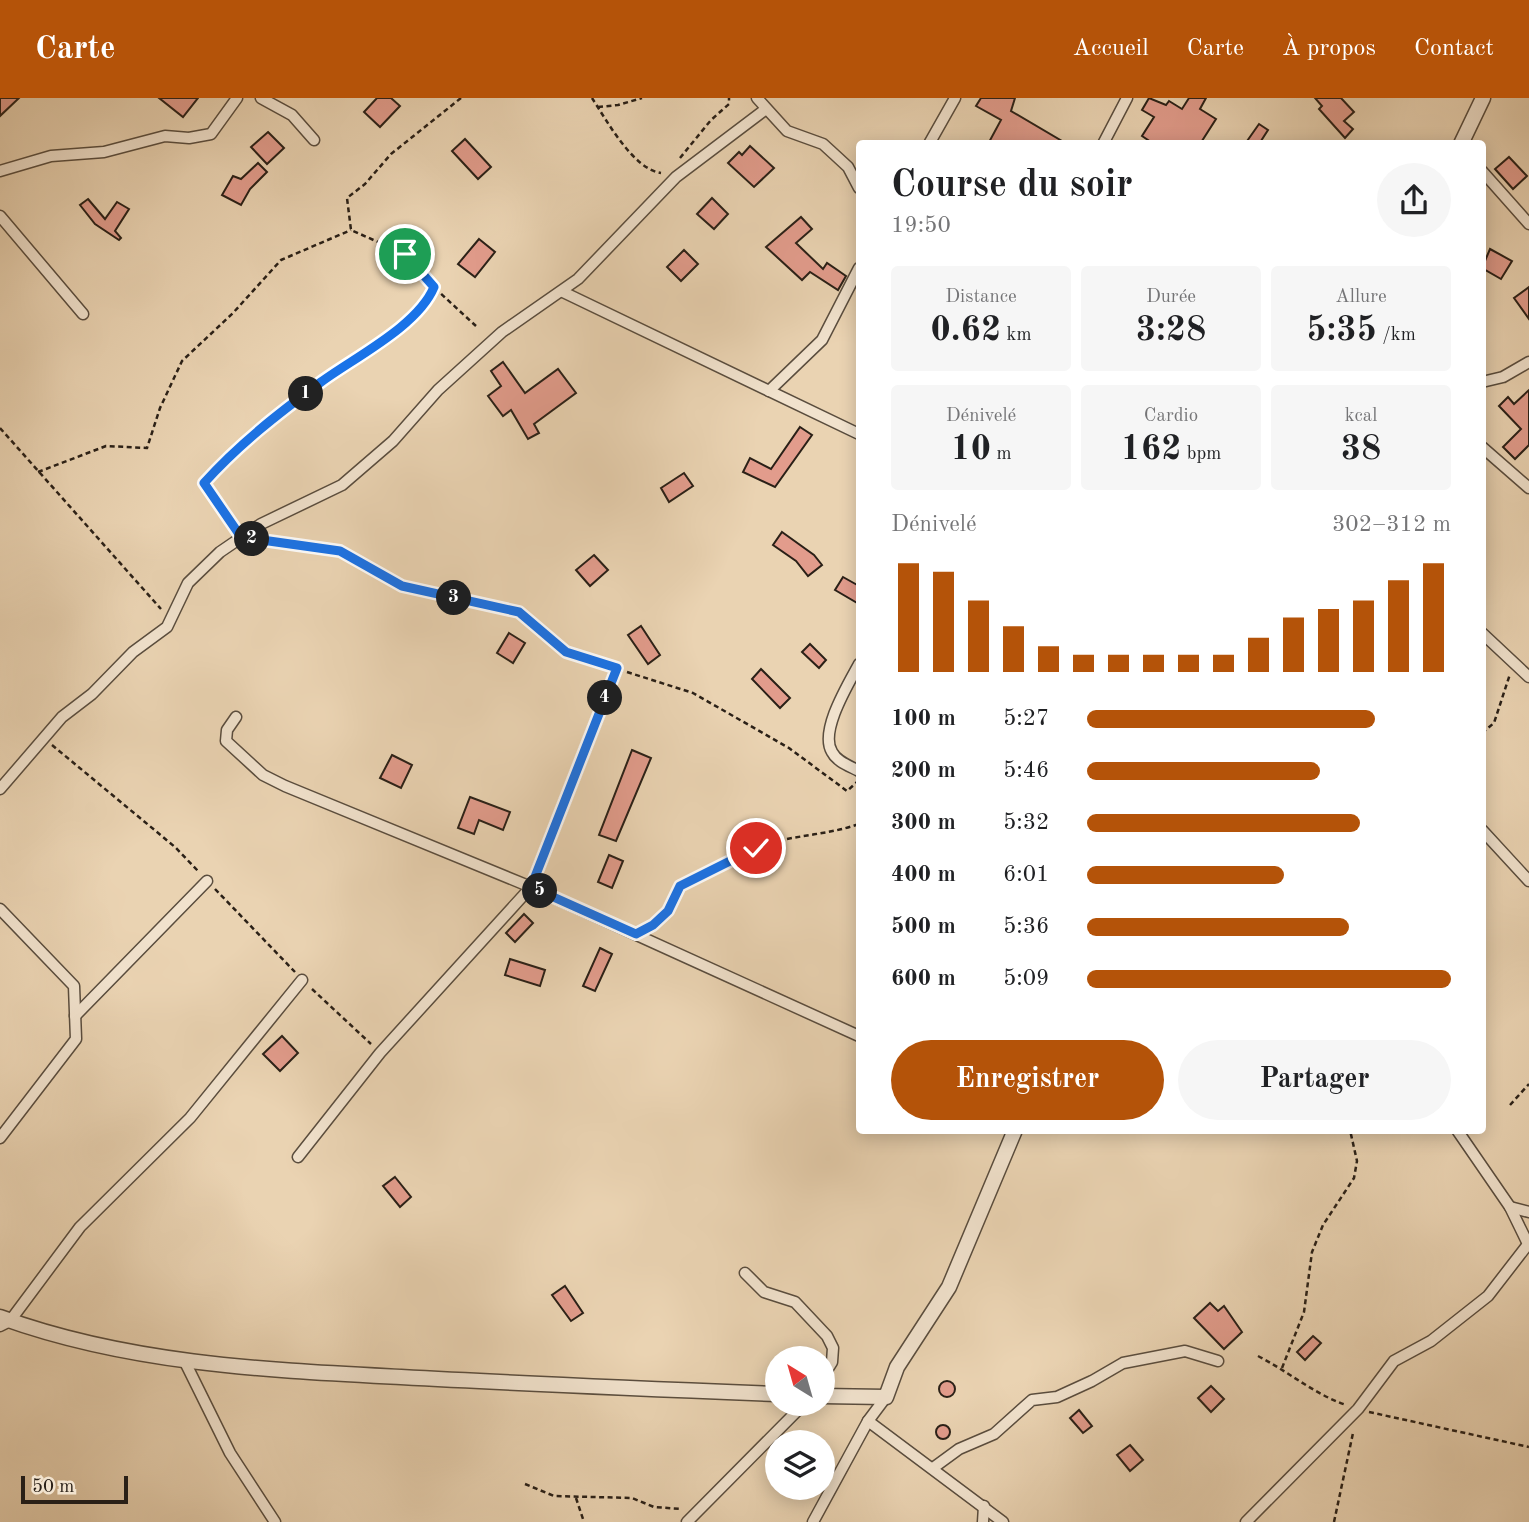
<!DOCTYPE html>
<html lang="fr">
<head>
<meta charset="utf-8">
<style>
  :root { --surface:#fff; --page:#f6f6f6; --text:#202124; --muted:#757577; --accent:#b45309 }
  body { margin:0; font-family:"Old Standard TT",serif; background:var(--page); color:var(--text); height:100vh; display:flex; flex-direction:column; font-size:26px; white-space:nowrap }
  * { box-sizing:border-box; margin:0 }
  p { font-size:23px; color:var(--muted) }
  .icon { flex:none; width:38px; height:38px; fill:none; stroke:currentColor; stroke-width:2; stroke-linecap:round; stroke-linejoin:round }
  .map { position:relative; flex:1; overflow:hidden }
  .side { position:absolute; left:856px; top:42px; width:630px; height:994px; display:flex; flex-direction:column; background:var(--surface); border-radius:7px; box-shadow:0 4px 18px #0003 }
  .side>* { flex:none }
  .needle { width:46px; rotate:323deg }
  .buttons { position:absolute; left:765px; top:1248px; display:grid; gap:14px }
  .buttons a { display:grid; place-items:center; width:70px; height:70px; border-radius:50%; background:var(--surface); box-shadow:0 4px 18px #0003; font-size:35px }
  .scale { position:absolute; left:21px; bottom:18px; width:107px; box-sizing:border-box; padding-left:7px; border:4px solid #2a2017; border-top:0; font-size:19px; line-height:24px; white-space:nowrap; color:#2a2017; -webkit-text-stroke:5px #f1e2cd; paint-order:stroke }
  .pin { position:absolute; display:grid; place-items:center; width:60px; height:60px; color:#fff; margin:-30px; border:4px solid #fff; border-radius:50%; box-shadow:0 2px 7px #0007 }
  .km { position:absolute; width:35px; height:35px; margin:-18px; border-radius:50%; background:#222; color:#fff; font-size:19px; line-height:35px; text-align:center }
  .round { display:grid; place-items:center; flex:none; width:74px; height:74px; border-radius:37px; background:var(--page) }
  .overview { display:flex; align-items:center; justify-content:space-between; height:119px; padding:0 35px }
  h1 { font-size:38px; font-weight:700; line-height:52px }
  .stats { display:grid; grid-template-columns:repeat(3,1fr); gap:10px; height:119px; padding:7px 35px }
  .stats div { display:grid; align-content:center; border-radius:7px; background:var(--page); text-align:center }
  .stats b { font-size:35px; font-weight:700 }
  .stats small { font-size:19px; font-weight:400 }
  .stats p { font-size:19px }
  .chart { height:196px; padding:14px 35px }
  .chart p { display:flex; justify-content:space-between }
  .chart svg { width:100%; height:126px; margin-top:7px; stroke:var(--accent); stroke-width:6 }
  .button { display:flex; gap:14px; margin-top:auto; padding:14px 35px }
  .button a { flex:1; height:80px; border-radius:42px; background:var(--accent); color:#fff; font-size:28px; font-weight:700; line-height:80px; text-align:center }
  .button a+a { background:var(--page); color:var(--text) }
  ul { padding:0 35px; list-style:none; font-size:23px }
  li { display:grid; grid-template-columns:112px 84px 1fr; align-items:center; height:52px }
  li i { height:18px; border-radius:9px; background:var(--accent) }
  header { display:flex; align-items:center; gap:42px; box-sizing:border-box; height:98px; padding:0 35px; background:var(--accent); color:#fff }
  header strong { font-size:33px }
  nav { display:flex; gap:38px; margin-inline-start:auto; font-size:24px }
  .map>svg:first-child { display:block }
</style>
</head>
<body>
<header>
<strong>Carte</strong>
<nav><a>Accueil</a><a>Carte</a><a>À propos</a><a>Contact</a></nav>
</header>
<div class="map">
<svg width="1529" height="1424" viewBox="0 0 1529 1424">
  <rect width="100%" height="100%" fill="#ead3b2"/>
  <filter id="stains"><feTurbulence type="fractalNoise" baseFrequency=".00286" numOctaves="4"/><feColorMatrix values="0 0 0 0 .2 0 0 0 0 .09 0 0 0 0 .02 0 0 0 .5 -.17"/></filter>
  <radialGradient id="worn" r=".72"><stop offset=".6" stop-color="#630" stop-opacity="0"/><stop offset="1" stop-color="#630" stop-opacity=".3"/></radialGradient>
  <g fill="#e29c8c" stroke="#2a2017" stroke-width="2">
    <polygon points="0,0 19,0 0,18"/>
    <polygon points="159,0 198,0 183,19"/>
    <polygon points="377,0 391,0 400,8 380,29 364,14"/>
    <polygon points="981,0 1015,0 1011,13 1067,46 988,46 1001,22 976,8"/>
    <polygon points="1149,0 1166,7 1169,3 1182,11 1189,0 1206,0 1200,11 1216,21 1200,46 1154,46 1142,38 1154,19 1142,12"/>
    <polygon points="1315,0 1341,0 1354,14 1344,23 1353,31 1345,40 1319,11 1322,8"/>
    <polygon points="1259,26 1268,32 1259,46 1245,46"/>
    <polygon points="268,34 284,50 267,66 251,49"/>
    <polygon points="465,41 491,69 478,81 452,53"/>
    <polygon points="750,48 774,70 754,89 728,65 739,54 742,57"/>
    <polygon points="1509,59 1527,78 1513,91 1495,71"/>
    <polygon points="258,65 267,74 250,91 241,107 222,97 233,78 241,81"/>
    <polygon points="712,100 728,116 714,131 697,116"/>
    <polygon points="88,101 105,121 117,104 129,111 115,133 121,140 119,142 95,126 80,107"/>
    <polygon points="801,119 812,131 796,145 823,171 827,165 846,178 838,192 810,174 802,182 766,149"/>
    <polygon points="479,141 495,154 475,179 458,166"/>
    <polygon points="1490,151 1512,163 1501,181 1482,170"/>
    <polygon points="684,152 698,166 681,183 667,169"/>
    <polygon points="1529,189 1529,221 1514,200"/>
    <polygon points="503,264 525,295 558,271 576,295 534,326 539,335 528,341 511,312 503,318 488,298 501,288 491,273"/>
    <polygon points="1529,292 1529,347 1515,361 1503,349 1521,331 1499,308 1508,299 1514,306"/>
    <polygon points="800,329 812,337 775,389 743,374 750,360 771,371"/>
    <polygon points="684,375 693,388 669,404 661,390"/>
    <polygon points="782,434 814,457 822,467 808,478 796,463 773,447"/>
    <polygon points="594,457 608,472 590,488 576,472"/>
    <polygon points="843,479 859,488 859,506 835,492"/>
    <polygon points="641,528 660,557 648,566 628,537"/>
    <polygon points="509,535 525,545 513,565 497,555"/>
    <polygon points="810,546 826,562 819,570 802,554"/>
    <polygon points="761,571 790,600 780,610 752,581"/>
    <polygon points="632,652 651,660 616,743 599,737"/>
    <polygon points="392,657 412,667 401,690 380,680"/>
    <polygon points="470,699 510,714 503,732 479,722 474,736 458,730"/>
    <polygon points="609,757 623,763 612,790 598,784"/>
    <polygon points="524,816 533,825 515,844 506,835"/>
    <polygon points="600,850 612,856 595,893 583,888"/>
    <polygon points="510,861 545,872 540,888 505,877"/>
    <polygon points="282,938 298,955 280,973 263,956"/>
    <polygon points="395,1079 411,1099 400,1109 383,1088"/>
    <polygon points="565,1188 583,1215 571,1223 552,1197"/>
    <polygon points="1210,1205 1218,1213 1224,1208 1242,1234 1224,1251 1194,1220"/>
    <polygon points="1313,1238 1321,1245 1305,1262 1297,1254"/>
    <circle cx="947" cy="1291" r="8"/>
    <polygon points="1211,1288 1224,1301 1211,1314 1198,1300"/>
    <polygon points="1079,1312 1092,1328 1083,1335 1070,1320"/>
    <circle cx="943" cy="1334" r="7"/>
    <polygon points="1130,1347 1143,1362 1130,1373 1117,1357"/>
  </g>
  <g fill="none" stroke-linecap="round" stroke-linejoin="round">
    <defs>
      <g id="minor">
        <polyline points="261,0 292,17 314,42"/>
        <polyline points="757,0 787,33 823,46 835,57 848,69 859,90"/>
        <polyline points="929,46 955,0"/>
        <polyline points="1103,46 1127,0"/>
        <polyline points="0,73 51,58 104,54 165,38 189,40 211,36 237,0"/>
        <polyline points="1482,73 1529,126"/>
        <polyline points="0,118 83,216"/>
        <polyline points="563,194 859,336"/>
        <polyline points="1482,284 1503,279 1529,264"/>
        <polyline points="769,293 822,242 859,170"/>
        <polyline points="1482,349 1529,390"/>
        <polyline points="1482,535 1529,579"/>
        <path d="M859,566C849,585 819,633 832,654C837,664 850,668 859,673"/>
        <polyline points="236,619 227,632 226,643 263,677 285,688 531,789 859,938"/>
        <polyline points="0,691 62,619 92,596 133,554 167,529 188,485 220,454 261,426 342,387 393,343 438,292 502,234 578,181 676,79 766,11"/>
        <polyline points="1482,732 1529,783"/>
        <polyline points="0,811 74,888 76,941 0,1040"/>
        <polyline points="75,918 207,783"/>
        <polyline points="1457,1032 1510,1109 1529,1148"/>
        <polyline points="298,1059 380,955 531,789 617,570"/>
        <polyline points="1510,1109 1529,1114"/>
        <polyline points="745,1175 764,1194 795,1204 827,1238 833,1250 832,1264 822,1280"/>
        <polyline points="0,1228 10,1223 80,1129 190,1020 302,882"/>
        <polyline points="185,1264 230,1355 275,1424"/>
        <polyline points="868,1323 1003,1424"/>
        <polyline points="933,1370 959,1351 994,1336 1032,1302 1057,1299 1092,1283 1123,1265 1185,1253 1218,1263"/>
        <polyline points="687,1424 804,1306"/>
        <polyline points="813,1424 868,1323 886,1299"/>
        <polyline points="983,1424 984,1408"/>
        <polyline points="1246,1424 1358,1311 1394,1263 1431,1243 1488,1198 1529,1145"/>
      </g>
      <g id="tertiary">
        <polyline points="1461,46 1483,0"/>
        <path d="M0,1219C129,1266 266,1272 401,1279C527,1286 652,1291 777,1296"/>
        <polyline points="822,1298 886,1299 897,1269 949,1189 1015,1032"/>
      </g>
    </defs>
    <use href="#minor" stroke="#5a4d3e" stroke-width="13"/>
    <use href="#tertiary" stroke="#5a4d3e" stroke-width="17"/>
    <g stroke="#2a2017" stroke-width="2.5" stroke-dasharray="5 3.5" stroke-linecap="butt">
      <polyline points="461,0 391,56 365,86 347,100 351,132 405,156 426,182 476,228"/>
      <path d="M592,0C607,23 633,71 661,75"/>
      <polyline points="598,9 618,7 642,0"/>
      <polyline points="680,60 711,22 729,6 729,0"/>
      <polyline points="0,330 161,511"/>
      <polyline points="38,374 106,348 147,350 160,310 182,263 233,215 281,162 351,132"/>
      <path d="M235,431L204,385C239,346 279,314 321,284C355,259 418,227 434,189"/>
      <polyline points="258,442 340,453 402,488 519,514 566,554 607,567"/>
      <polyline points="627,574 693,595 789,650 847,693 857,684"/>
      <polyline points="1482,635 1494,625 1510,576"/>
      <polyline points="52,647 175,749 198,773"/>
      <polyline points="215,791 295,874"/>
      <path d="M649,829L668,813L680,788C710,778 733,758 763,747C794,737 828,737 859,726"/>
      <polyline points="312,891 371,946"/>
      <polyline points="1510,1007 1529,986"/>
      <path d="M1258,1258C1289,1274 1314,1296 1346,1307"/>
      <polyline points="1282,1270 1304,1214 1312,1154 1323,1127 1354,1080 1357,1063 1350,1032"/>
      <polyline points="1369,1314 1529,1349"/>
      <polyline points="525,1386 554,1398 632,1400 654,1409 682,1411"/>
      <polyline points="576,1400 584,1424"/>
      <polyline points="1334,1424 1353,1335"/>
    </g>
    <use href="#minor" stroke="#f1e2cd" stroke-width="10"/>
    <use href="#tertiary" stroke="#f1e2cd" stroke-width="14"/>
  </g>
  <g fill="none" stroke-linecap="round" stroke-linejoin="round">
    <defs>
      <path id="route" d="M405,156L434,189C418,228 355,259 321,284C279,315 239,346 204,385L241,439L340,453L402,488L519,514L566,554L617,570L531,789L636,836L653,827L668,813L680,788L756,750"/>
    </defs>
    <use href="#route" stroke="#fff" stroke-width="14"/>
    <use href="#route" stroke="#1a73e8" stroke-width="9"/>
  </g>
  <rect width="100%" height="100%" filter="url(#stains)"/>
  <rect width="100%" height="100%" fill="url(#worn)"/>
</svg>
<div class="buttons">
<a><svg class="needle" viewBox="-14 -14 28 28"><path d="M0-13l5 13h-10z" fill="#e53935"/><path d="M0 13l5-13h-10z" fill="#757577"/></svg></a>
<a><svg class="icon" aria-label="layers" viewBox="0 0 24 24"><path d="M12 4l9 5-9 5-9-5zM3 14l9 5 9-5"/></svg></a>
</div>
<div class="scale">50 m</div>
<div class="pin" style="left:405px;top:156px;background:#1e9e55"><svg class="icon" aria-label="arrive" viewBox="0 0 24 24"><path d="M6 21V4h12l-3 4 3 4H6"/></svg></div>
<div class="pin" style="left:756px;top:750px;background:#d93025"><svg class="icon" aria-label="check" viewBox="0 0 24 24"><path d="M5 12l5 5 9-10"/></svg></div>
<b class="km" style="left:306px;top:296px">1</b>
<b class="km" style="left:252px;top:441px">2</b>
<b class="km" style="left:454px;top:500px">3</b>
<b class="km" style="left:605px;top:600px">4</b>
<b class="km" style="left:540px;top:793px">5</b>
<section class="side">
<div class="overview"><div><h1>Course du soir</h1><p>19:50</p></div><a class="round"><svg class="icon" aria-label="share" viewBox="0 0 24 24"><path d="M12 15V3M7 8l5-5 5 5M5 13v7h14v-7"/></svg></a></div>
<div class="stats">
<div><p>Distance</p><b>0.62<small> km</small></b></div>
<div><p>Durée</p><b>3:28</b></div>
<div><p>Allure</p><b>5:35<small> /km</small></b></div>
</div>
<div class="stats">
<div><p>Dénivelé</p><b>10<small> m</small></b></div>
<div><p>Cardio</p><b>162<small> bpm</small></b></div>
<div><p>kcal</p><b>38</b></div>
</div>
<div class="chart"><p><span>Dénivelé</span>302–312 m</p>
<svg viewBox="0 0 160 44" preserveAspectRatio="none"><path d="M5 44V6M15 44V9M25 44V19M35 44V28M45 44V35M55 44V38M65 44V38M75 44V38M85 44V38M95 44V38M105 44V32M115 44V25M125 44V22M135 44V19M145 44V12M155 44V6"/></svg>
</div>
<ul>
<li><b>100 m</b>5:27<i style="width:79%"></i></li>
<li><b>200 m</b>5:46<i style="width:64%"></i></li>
<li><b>300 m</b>5:32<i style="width:75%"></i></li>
<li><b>400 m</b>6:01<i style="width:54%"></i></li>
<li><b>500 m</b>5:36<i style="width:72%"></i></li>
<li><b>600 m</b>5:09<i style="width:100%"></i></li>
</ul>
<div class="button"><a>Enregistrer</a><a>Partager</a></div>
</section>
</div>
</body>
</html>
